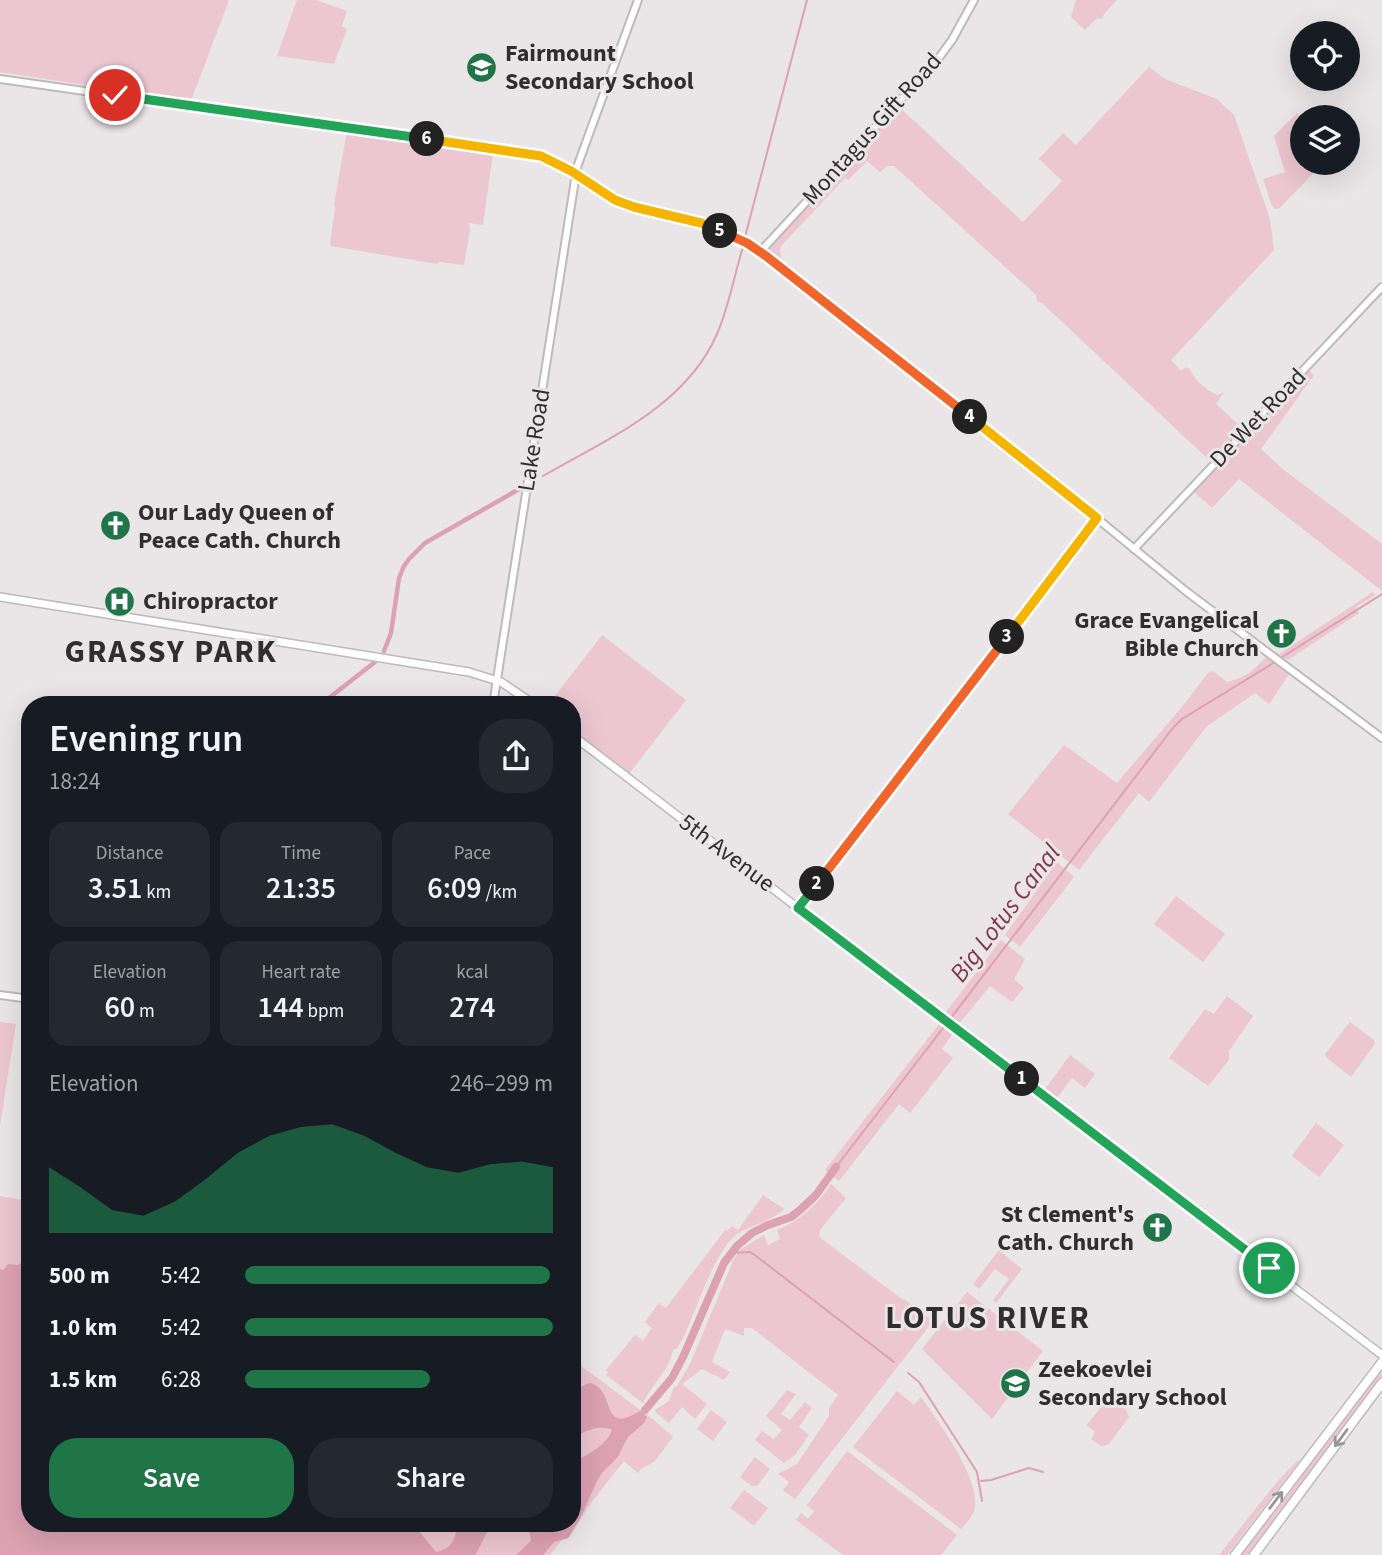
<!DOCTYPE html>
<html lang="en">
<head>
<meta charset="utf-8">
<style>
  :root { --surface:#171b24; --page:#242831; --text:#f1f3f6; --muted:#9ea1a6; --accent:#1f7548 }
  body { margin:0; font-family:"Source Sans 3",sans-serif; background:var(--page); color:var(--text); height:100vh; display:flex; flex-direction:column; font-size:26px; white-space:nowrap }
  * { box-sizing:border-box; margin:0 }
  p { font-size:23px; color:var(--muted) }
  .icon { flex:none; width:38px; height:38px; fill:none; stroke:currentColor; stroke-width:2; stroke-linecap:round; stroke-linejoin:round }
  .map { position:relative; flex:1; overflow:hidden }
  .side { position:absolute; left:21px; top:696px; width:560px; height:836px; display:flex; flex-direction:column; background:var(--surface); border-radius:28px; box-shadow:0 7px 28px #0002 }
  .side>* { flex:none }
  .fabs { position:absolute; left:1290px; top:21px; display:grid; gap:14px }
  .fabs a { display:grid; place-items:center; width:70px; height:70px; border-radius:50%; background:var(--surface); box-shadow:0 7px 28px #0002; font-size:35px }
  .pin { position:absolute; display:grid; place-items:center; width:60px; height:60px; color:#fff; margin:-30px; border:4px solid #fff; border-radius:50%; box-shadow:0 2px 7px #0007 }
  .km { position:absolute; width:35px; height:35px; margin:-18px; border-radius:50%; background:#222; color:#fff; font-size:19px; line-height:35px; text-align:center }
  .round { display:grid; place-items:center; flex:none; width:74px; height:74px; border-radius:28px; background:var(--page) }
  .summary { display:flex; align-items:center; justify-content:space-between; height:119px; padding:0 28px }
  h1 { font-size:38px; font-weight:600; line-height:52px }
  .stats { display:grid; grid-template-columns:repeat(3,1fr); gap:10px; height:119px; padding:7px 28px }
  .stats div { display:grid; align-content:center; border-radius:18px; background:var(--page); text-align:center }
  .stats b { font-size:30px; font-weight:600 }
  .stats small { font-size:19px; font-weight:400 }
  .stats p { font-size:19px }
  .chart { height:196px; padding:14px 28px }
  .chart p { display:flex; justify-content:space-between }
  .chart svg { width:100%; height:126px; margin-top:7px; fill:var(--accent); opacity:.7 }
  .cta { display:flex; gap:14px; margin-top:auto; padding:14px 28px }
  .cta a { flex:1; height:80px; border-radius:28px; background:var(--accent); color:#fff; font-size:28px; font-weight:600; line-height:80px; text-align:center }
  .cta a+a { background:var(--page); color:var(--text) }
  ul { padding:0 28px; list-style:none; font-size:23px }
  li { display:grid; grid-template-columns:112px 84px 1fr; align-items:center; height:52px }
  li i { height:18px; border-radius:9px; background:var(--accent) }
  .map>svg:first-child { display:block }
</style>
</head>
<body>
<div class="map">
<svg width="1382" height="1555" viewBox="0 0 1382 1555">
  <rect width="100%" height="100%" fill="#eae5e6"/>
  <g fill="#ecc6d1">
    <polygon points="0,0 229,0 191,101 0,72"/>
    <polygon points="297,0 316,0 347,11 342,26 347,29 334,64 277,56"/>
    <polygon points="1076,0 1117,0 1104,14 1102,19 1097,18 1085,30 1071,17"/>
    <path d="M1149,67L1165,79L1217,99L1234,115L1270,219L1274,250L1171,360L1181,371L1186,367L1190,369C1193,379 1208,392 1218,395L1224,392L1216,404L1243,429C1233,440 1223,449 1213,459H1208L1042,303L1037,301L1036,295L894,166H887L880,172L867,161L848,180L845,178L780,247L781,261L771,254L770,248L899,107L1023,222L1062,181L1039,159L1063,133L1076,145Z"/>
    <polygon points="1297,113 1302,118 1302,163 1323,163 1280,208 1276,209 1272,206 1263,179 1285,172 1274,136"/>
    <polygon points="347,132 493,153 483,225 469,223 470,230 464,265 439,262 437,264 331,246 330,243 335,208 334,204"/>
    <polygon points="1309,370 1314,375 1261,449 1284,470 1382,544 1382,591 1239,479 1212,508 1194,492"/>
    <polygon points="1373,592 1375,595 1356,607 1359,613 1288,660 1279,654"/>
    <polygon points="602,635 686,700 629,774 572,730 572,705 548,705"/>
    <path d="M1266,657L1290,673L1269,704L1255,693L1206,727L1149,802L1139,793L1079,870L1008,814L1064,745L1117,783L1186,702L1208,673L1213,671L1227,682C1243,679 1256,669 1266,657Z"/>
    <polygon points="1057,862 1074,877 1020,947 1005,935"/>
    <polygon points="1176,896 1225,934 1203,962 1154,924"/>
    <polygon points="1001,940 1025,959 1014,979 1024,988 1012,1002 990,986 959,1024 946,1012"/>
    <polygon points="1227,996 1253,1016 1229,1051 1229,1060 1208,1086 1169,1058 1205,1009 1214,1014"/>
    <polygon points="0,1022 16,1024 0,1125"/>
    <polygon points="1350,1022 1374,1040 1375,1044 1351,1077 1326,1057 1325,1054"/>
    <polygon points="940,1023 953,1033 942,1049 953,1058 910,1113 899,1104 839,1181 825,1170"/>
    <polygon points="1070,1055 1095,1074 1085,1088 1072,1078 1057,1098 1045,1089"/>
    <polygon points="1316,1123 1344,1145 1319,1177 1292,1156"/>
    <path d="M831,1184L846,1198L820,1230L819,1235L823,1240L903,1300L904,1299L933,1321L795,1499L783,1490L789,1482L778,1474L797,1464L829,1416V1408L838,1395L752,1328H744V1336L725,1329L712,1362L730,1372L724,1380L702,1369L682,1384L707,1404L695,1419L682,1407L669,1423L656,1413L655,1410L669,1401L673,1389L677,1386L690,1364L734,1259L740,1250L764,1235L768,1245L780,1239L777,1230C800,1221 817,1205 831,1184Z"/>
    <path d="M763,1195L784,1209C771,1222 751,1224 736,1235C715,1251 696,1310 684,1336L677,1348L673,1350C669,1371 652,1384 643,1403L606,1375L608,1372L606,1370L635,1335L643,1341L652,1328L645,1322L659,1303L666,1308L725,1230L727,1231L732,1226L738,1230Z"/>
    <polygon points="0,1196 30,1201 30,1524 572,1524 572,1359 655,1421 673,1437 655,1461 640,1470 638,1473 624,1461 590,1504 569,1538 561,1541 550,1555 0,1555"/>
    <polygon points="999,1250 1022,1269 996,1303 993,1300 1009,1279 995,1269 979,1289 973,1284"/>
    <polygon points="967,1292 1043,1351 992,1419 922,1349"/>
    <polygon points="1381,1371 1382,1379 1250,1555 1238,1555 1338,1424 1351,1412"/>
    <polygon points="787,1390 796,1394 781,1414 790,1420 805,1402 812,1408 799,1427 809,1435 795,1455 784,1463 755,1440 762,1431 774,1439 782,1430 766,1416"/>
    <path d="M897,1391L914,1405L921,1397C938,1422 983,1481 974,1511C972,1518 965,1524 961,1529L853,1447Z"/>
    <polygon points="1109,1397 1127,1411 1129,1417 1108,1445 1101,1446 1091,1439 1095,1432 1087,1425"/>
    <polygon points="711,1410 727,1422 713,1441 697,1429"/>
    <polygon points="847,1451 957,1535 941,1555 843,1555 796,1520 801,1513 808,1519 814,1511 807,1505"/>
    <polygon points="755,1457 770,1469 757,1486 752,1486 740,1477"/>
    <polygon points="1298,1460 1299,1461 1227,1555 1219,1555 1276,1483"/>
    <polygon points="744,1490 768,1508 754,1526 730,1508"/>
  </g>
  <g fill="#dca1b2">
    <path d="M23,1262L30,1266V1524H417L419,1531L436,1552C454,1548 454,1540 458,1524H491L477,1552L475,1555H0V1269L3,1270L8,1264L18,1265Z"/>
    <path d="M591,1383C617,1391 599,1436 640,1411L647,1417L644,1423L628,1437L617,1458L602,1473L597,1481L580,1519L568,1538L554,1542L543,1555H516L531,1541L528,1524H572V1463C587,1455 606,1446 612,1430C599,1423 585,1432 572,1438V1427L578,1416C574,1401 573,1386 591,1383Z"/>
  </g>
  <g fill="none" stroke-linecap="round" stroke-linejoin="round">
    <g stroke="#dca1b2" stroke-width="2">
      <polyline points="745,237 807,0"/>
      <path d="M543,476C607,439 686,406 717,334C729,306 734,276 743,247"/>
      <polyline points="1279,659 1382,594"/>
      <polyline points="950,1019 1172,729 1182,719 1275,662"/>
      <polyline points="836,1167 947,1023"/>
      <polyline points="731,1253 750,1252 756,1256 894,1362"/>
      <polyline points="908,1373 919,1382 977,1472 982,1501"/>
      <polyline points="981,1481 991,1480 1029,1468 1043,1472"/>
    </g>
    <g stroke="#dca1b2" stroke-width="4.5">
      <polyline points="384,651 391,633 399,578 404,566 409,559 425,543 521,488"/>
      <polyline points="320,705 375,662"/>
      <polyline points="27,1263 30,1258"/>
    </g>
    <polyline stroke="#dca1b2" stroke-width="8" points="645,1410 672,1378 683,1357 724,1263 737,1246 752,1233 768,1225 791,1217 800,1210 816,1195 836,1167"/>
    <defs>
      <g id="tertiary">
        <polyline points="0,79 534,155 556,162 615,200 634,207 711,227 739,239 760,252 1072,498 1187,592 1382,738"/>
        <polyline points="760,252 938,59 952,40 974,0"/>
        <polyline points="1134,549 1382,287"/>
        <polyline points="493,705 577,167 638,0"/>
        <polyline points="798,908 1097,518"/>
        <polyline points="0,995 30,999"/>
      </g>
      <g id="secondary">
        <polyline points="0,597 469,672 501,682 535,705"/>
        <polyline points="572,735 1382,1355"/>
      </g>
      <g id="primary">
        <polyline points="1235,1555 1382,1362"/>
        <polyline points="1254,1555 1382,1383"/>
      </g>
    </defs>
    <use href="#tertiary" stroke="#beb9ba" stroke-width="10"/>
    <use href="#secondary" stroke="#beb9ba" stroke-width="10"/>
    <use href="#primary" stroke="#beb9ba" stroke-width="11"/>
    <use href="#tertiary" stroke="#fff" stroke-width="6"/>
    <use href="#secondary" stroke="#fff" stroke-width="7"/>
    <use href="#primary" stroke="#fff" stroke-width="8"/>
  </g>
  <defs><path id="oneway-shaft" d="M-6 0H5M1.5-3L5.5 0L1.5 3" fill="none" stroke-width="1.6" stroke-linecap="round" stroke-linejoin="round" transform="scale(1.75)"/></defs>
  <g stroke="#989697">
    <use href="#oneway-shaft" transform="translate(1341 1438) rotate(126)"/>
    <use href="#oneway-shaft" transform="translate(1276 1500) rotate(-53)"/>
  </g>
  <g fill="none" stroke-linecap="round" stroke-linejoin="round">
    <defs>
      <polyline id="split-1" points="1022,1079 1269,1268"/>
      <polyline id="split-2" points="817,884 798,908 1022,1079"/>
      <polyline id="split-3" points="817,884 1007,637"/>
      <polyline id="split-4" points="970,417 1097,518 1007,637"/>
      <polyline id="split-5" points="720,231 747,243 766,256 970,417"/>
      <polyline id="split-6" points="427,139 541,156 571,171 615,200 634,207 701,223 720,231"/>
      <polyline id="split-7" points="115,95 427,139"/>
    </defs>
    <use href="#split-1" stroke="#fff" stroke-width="14"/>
    <use href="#split-2" stroke="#fff" stroke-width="14"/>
    <use href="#split-3" stroke="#fff" stroke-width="14"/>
    <use href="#split-4" stroke="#fff" stroke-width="14"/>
    <use href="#split-5" stroke="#fff" stroke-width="14"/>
    <use href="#split-6" stroke="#fff" stroke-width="14"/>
    <use href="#split-7" stroke="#fff" stroke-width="14"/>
    <use href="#split-1" stroke="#22a559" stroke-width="9"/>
    <use href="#split-2" stroke="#22a559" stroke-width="9"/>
    <use href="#split-3" stroke="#f0652b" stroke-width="9"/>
    <use href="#split-4" stroke="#f5b400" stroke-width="9"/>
    <use href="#split-5" stroke="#f0652b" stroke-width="9"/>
    <use href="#split-6" stroke="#f5b400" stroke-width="9"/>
    <use href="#split-7" stroke="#22a559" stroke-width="9"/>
  </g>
  <defs>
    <symbol id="school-disc" viewBox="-11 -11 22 22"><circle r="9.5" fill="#1f7548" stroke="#eae5e6"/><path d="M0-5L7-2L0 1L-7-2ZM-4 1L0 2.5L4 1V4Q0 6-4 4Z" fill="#fff"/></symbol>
    <symbol id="church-disc" viewBox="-11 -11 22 22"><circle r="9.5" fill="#1f7548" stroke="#eae5e6"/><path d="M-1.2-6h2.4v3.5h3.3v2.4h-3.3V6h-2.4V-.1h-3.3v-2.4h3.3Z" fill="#fff"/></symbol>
    <symbol id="hospital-disc" viewBox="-11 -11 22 22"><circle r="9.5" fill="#1f7548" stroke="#eae5e6"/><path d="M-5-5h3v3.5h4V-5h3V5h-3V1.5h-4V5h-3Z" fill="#fff"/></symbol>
  </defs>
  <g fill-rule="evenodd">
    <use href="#school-disc" x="464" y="50" width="35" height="35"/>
    <use href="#church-disc" x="98" y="508" width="35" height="35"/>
    <use href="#hospital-disc" x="102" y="584" width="35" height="35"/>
    <use href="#church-disc" x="1264" y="616" width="35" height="35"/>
    <use href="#church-disc" x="1140" y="1210" width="35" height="35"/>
    <use href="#school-disc" x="998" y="1366" width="35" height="35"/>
  </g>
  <g text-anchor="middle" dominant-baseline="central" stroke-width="6" stroke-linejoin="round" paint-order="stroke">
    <g font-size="24" font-weight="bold" fill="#302e2f" stroke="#eae5e6" text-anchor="start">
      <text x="505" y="53">Fairmount<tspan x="505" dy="28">Secondary School</tspan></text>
      <text x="138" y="512">Our Lady Queen of<tspan x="138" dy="28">Peace Cath. Church</tspan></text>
      <text x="143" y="601">Chiropractor</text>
      <text x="1259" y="620" text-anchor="end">Grace Evangelical<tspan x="1259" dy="28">Bible Church</tspan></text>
      <text x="1134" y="1214" text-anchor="end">St Clement's<tspan x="1134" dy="28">Cath. Church</tspan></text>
      <text x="1038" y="1369">Zeekoevlei<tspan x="1038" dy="28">Secondary School</tspan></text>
    </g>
    <g font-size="24" fill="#302e2f" stroke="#eae5e6">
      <text transform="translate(872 129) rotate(-48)">Montagus Gift Road</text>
      <text transform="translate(1258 418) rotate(-46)">De Wet Road</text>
      <text transform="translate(534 440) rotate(-81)">Lake Road</text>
      <text transform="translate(727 853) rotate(37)">5th Avenue</text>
    </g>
    <g font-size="26" font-style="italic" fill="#7f3751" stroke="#eae5e6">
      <text transform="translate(1005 913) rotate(-53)">Big Lotus Canal</text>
    </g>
    <g font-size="32" font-weight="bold" letter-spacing="2" fill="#302e2f" stroke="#eae5e6">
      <text x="171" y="652">GRASSY PARK</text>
      <text x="988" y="1318">LOTUS RIVER</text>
    </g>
  </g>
</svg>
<div class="fabs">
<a><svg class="icon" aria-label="locate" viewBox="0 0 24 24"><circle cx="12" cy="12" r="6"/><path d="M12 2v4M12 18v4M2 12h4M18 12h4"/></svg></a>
<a><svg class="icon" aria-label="layers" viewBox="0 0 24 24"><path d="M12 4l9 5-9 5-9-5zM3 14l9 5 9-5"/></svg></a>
</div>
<div class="pin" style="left:1269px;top:1268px;background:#1e9e55"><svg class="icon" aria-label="arrive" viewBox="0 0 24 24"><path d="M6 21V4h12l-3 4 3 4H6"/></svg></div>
<div class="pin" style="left:115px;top:95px;background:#d93025"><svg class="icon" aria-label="check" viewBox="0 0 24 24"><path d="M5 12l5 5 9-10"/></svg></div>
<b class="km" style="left:1022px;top:1079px">1</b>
<b class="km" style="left:817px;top:884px">2</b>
<b class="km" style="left:1007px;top:637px">3</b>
<b class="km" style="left:970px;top:417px">4</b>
<b class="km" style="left:720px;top:231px">5</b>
<b class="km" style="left:427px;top:139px">6</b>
<section class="side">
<div class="summary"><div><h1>Evening run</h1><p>18:24</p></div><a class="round"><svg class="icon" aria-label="share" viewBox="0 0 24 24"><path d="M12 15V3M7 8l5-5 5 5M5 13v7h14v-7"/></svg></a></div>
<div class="stats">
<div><p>Distance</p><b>3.51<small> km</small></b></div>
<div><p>Time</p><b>21:35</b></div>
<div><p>Pace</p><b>6:09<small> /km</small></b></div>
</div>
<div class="stats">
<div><p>Elevation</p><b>60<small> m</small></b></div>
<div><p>Heart rate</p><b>144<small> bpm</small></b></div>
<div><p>kcal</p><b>274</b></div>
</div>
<div class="chart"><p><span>Elevation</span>246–299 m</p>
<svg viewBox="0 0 160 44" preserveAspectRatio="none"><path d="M0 44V21L10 28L20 36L30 38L40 33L50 25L60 16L70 10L80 7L90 6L100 10L110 16L120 21L130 23L140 20L150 19L160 21V44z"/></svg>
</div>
<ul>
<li><b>500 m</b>5:42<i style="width:99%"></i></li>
<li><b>1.0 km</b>5:42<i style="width:100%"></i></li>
<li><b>1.5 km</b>6:28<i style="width:60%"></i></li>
</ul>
<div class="cta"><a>Save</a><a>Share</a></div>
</section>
</div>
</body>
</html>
